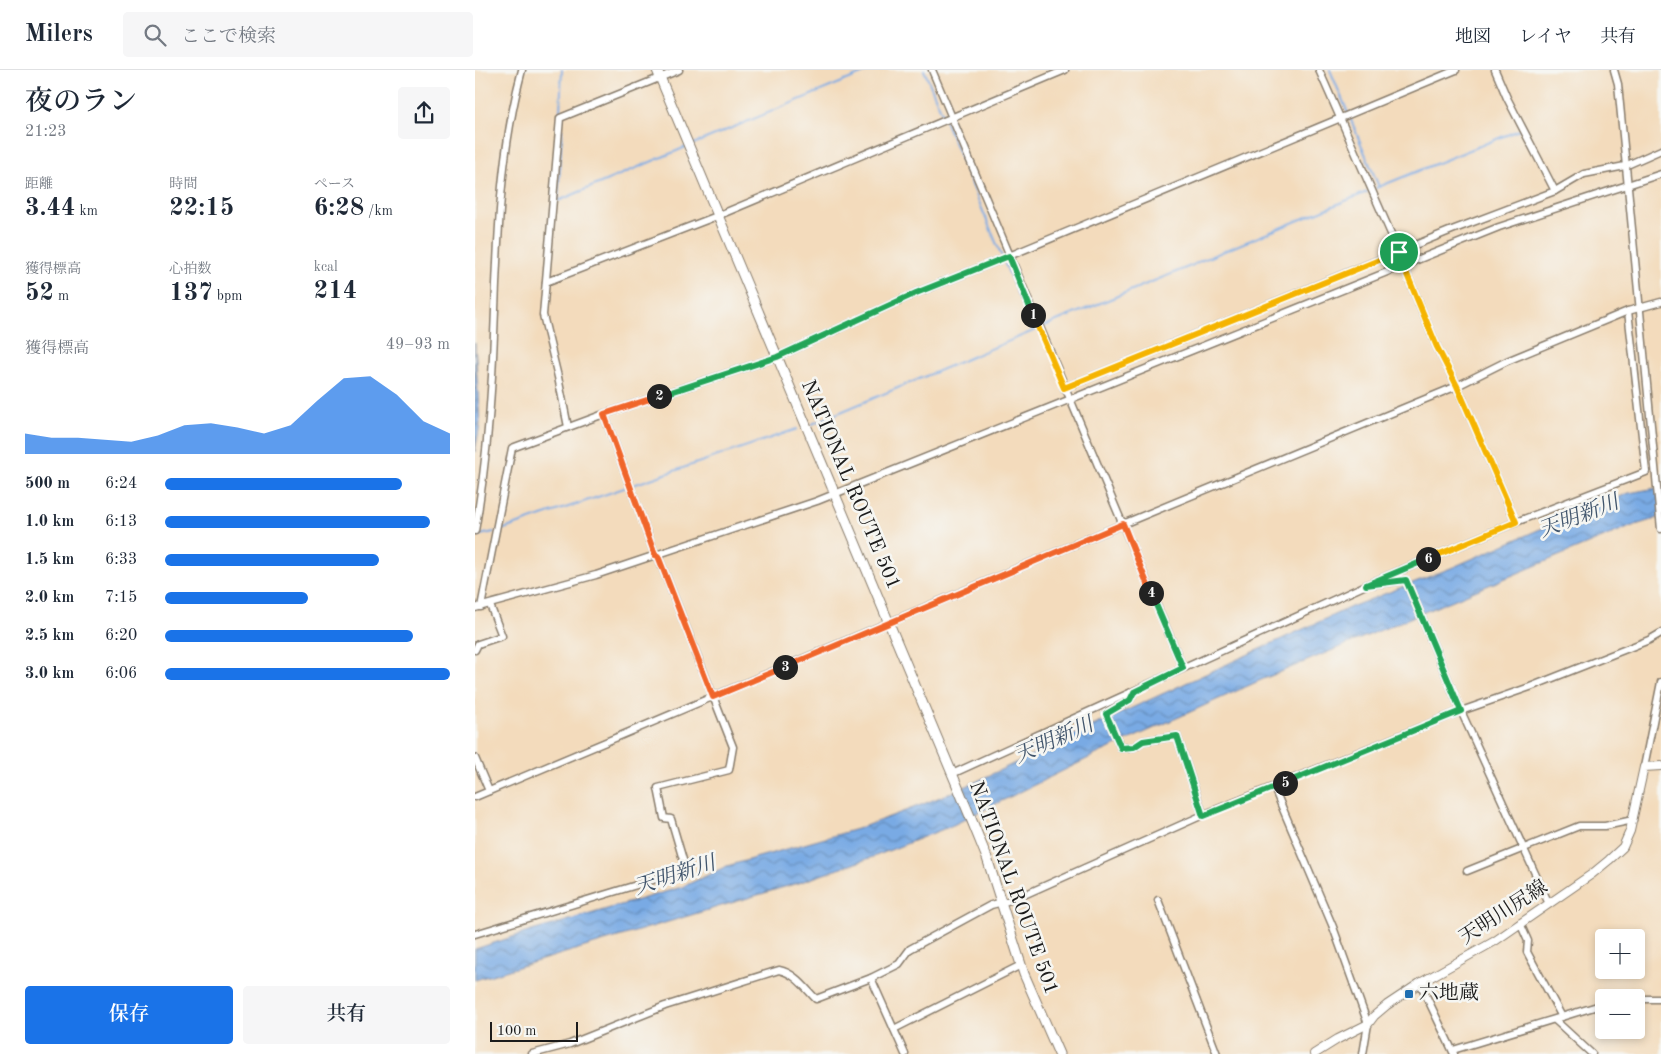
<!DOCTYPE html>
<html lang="ja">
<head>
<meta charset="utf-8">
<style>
  :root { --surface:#fff; --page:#f6f6f7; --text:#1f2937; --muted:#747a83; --line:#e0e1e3; --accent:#1a73e8 }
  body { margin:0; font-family:"Old Standard TT","Noto Serif JP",serif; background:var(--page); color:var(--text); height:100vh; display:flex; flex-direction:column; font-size:19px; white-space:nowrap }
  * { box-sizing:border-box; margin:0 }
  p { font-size:16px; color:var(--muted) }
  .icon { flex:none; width:28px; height:28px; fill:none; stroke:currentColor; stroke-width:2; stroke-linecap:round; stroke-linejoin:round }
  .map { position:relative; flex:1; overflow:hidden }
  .sheet { display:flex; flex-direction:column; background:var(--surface); width:475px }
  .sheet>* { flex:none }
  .controls { position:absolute; left:1120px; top:859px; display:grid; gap:10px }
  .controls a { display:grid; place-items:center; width:50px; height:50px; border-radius:5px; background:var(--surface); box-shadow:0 2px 8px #0003; font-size:25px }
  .scale { position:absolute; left:15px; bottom:12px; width:88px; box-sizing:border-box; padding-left:5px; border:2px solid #1c1c1c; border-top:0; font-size:14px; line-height:18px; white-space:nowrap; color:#1c1c1c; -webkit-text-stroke:4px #f6f6f2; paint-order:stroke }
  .pin { position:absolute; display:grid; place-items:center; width:42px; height:42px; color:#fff; margin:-21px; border:2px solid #fff; border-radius:50%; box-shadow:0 1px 5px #0007 }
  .km { position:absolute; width:25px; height:25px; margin:-12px; border-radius:50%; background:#222; color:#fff; font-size:14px; line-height:25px; text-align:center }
  .round { display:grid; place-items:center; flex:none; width:52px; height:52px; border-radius:5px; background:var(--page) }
  .summary { display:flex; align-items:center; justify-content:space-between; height:85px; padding:0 25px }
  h1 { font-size:28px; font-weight:600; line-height:38px }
  .figures { display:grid; grid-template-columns:repeat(3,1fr); gap:8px; height:85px; padding:5px 25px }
  .figures div { display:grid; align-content:center }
  .figures b { font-size:25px; font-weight:600 }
  .figures small { font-size:14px; font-weight:400 }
  .figures p { font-size:14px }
  .chart { height:140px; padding:10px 25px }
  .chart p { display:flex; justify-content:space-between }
  .chart svg { width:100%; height:90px; margin-top:5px; fill:var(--accent); opacity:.7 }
  .button { display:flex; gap:10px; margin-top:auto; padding:10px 25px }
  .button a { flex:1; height:58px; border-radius:5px; background:var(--accent); color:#fff; font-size:20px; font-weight:600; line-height:58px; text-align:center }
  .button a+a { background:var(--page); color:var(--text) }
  ul { padding:0 25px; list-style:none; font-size:16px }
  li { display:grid; grid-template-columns:80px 60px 1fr; align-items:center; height:38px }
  li i { height:12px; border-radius:6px; background:var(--accent) }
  header { display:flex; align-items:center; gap:30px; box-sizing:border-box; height:70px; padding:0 25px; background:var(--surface); border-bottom:1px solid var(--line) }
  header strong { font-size:24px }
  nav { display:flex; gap:28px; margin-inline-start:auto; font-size:18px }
  .search { width:350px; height:45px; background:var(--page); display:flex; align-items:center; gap:12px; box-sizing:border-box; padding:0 18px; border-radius:5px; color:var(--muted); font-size:19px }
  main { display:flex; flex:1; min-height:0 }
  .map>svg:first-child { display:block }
</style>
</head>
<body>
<header>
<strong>Milers</strong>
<div class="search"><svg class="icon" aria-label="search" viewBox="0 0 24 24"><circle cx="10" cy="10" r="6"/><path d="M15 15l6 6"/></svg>ここで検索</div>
<nav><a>地図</a><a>レイヤ</a><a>共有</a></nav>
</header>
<main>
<section class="sheet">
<div class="summary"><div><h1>夜のラン</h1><p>21:23</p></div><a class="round"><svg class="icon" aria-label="share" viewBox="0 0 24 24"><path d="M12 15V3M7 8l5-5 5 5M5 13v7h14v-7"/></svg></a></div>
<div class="figures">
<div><p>距離</p><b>3.44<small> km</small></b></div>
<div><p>時間</p><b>22:15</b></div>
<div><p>ペース</p><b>6:28<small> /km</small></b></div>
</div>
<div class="figures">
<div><p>獲得標高</p><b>52<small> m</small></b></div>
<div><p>心拍数</p><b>137<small> bpm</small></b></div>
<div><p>kcal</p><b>214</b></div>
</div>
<div class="chart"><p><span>獲得標高</span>49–93 m</p>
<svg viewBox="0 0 160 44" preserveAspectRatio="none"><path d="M0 44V34L10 36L20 36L30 37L40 38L50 35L60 30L70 29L80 31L90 34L100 30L110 18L120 7L130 6L140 15L150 28L160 34V44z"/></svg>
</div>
<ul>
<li><b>500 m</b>6:24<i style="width:83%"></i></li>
<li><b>1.0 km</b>6:13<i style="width:93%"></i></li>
<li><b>1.5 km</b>6:33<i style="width:75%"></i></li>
<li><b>2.0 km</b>7:15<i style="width:50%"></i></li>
<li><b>2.5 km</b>6:20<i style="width:87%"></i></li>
<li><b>3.0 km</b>6:06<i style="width:100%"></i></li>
</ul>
<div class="button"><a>保存</a><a>共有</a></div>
</section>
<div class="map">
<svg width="1186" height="984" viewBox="0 0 1186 984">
  <defs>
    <pattern id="water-waves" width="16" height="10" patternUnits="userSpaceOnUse" patternTransform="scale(1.25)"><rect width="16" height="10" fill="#79aae4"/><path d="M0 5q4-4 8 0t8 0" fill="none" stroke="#628ab8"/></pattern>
  </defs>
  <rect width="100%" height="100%" fill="#f6f6f2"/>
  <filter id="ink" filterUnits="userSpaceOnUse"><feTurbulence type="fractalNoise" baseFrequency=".02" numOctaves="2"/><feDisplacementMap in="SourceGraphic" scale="10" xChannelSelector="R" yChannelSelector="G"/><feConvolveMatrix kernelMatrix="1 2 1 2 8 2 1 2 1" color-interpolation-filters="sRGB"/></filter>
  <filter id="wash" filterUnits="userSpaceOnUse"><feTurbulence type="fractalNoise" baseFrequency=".0096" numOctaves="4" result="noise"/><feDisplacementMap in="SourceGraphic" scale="20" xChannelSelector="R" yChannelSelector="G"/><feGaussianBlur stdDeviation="1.12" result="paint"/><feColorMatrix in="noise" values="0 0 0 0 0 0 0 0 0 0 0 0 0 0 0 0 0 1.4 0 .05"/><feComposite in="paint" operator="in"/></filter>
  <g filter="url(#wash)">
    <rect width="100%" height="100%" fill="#f3dbbc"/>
    <g fill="url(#water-waves)" stroke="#4a6380">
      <polygon points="0,273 5,354 0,382"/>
      <polygon points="1186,417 1186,447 1151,458 786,610 622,684 476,756 398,787 326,812 0,910 0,879 50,863 207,817 252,796 382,759 446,735 494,715 609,660 876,537 976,498 1063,460 1154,423"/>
    </g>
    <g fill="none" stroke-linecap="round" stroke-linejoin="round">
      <g stroke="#79aae4" stroke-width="2">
        <polyline points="449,0 558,261"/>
        <polyline points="855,0 904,117"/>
        <polyline points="87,46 85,41 87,0"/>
        <polyline points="87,60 83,131 211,77"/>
        <polyline points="216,75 396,0"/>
        <polyline points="901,118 1044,60"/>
        <polyline points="567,257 718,195 725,191 892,122"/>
        <polyline points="337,354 563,259"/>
        <polyline points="23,461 322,359"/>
        <polyline points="0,466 19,462"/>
      </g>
    </g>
  </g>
  <g filter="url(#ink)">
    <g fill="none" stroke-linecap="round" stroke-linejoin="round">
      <defs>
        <g id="minor">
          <polyline points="457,0 708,598"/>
          <polyline points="844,0 924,182 931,195 931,202 962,277 982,316 1041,452"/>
          <polyline points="1020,0 1032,28 1080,121"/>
          <polyline points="1139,0 1143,14 1186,459"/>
          <polyline points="71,212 242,146 590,0"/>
          <polyline points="589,318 977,160 1080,121 1109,104 1150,96 1186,80"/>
          <polyline points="93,357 83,307 68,245 85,48 204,0"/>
          <path d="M0,461C9,409 14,358 17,306C23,203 20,100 47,0"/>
          <polyline points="900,514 931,510 986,641 1074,834"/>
          <polyline points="6,537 37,378 129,344 302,287 441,223 534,186 981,0"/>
          <polyline points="0,538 121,505 342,431 1024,157 1186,104"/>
          <polyline points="0,580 3,574 27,566 15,535"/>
          <polyline points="659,622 655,630 631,644 646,678 659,677 668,671 702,666 728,745"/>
          <polyline points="0,688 14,721"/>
          <polyline points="1169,697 1186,612"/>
          <polyline points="477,704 891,515 1041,452 1171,402 1153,241"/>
          <polyline points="799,718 858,857 893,954 888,984"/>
          <polyline points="0,727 648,454 982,316 1032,291 1153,241 1186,232"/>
          <polyline points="992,801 1104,756 1130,756 1158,750"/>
          <polyline points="683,830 742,984"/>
          <polyline points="1045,853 1053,871 1052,882 1087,947"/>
          <polyline points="0,864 211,800 196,749 189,748 183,718 254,700 258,677 183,486 180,485 129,344"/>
          <polyline points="396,908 430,984"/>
          <polyline points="945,913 979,984"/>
          <polyline points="1161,929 1186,929"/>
          <polyline points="1080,950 1117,984"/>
          <polyline points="419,959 546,895"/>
          <polyline points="978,980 1129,934"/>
          <path d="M57,984L95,974L190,936L304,900C320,903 330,918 341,929L396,908L424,894L435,879L516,835L540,829L728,745L986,641L1055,617L1174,570L1186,563"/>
        </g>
        <polyline id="major" points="839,984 863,969 893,954 899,946 912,935 945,913 1020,871 1117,804 1134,790 1148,777 1155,761 1169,697 1186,696"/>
        <polyline id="highway" points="182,0 497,751 512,788 549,904 584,984"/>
      </defs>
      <use href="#minor" stroke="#887c6c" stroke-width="9"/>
      <use href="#major" stroke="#887c6c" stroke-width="10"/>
      <use href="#highway" stroke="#887c6c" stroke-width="11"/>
      <use href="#minor" stroke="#fff" stroke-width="6"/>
      <use href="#major" stroke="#fff" stroke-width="8"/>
      <use href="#highway" stroke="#fff" stroke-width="9"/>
    </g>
  </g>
  <g fill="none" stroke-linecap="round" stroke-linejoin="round" filter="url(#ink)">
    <defs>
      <polyline id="split-1" points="558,245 589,318 924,182"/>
      <polyline id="split-2" points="184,326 302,287 441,223 534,186 558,245"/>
      <polyline id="split-3" points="184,326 129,344 180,485 183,486 238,627 310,597"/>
      <polyline id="split-4" points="310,597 648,454 676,523"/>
      <polyline id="split-5" points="676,523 708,598 659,622 655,630 631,644 646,678 659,677 668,671 702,666 728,746 810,713"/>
      <polyline id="split-6" points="810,713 986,641 931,510 891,515 953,489"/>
      <polyline id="split-7" points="924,182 931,195 931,202 962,277 982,316 1041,452 953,489"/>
    </defs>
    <use href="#split-1" stroke="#fff" stroke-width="10"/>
    <use href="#split-2" stroke="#fff" stroke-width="10"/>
    <use href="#split-3" stroke="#fff" stroke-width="10"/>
    <use href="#split-4" stroke="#fff" stroke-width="10"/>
    <use href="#split-5" stroke="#fff" stroke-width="10"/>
    <use href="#split-6" stroke="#fff" stroke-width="10"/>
    <use href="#split-7" stroke="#fff" stroke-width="10"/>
    <use href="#split-1" stroke="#f5b400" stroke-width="6"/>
    <use href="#split-2" stroke="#22a559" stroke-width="6"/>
    <use href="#split-3" stroke="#f0652b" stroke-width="6"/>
    <use href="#split-4" stroke="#f0652b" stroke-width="6"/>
    <use href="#split-5" stroke="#22a559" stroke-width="6"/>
    <use href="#split-6" stroke="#22a559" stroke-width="6"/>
    <use href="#split-7" stroke="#f5b400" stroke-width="6"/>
  </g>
  <rect fill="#1f6fb2" stroke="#f6f6f2" stroke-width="2" x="929" y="919" width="10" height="10" rx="2.5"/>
  <g text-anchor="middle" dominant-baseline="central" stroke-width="5" stroke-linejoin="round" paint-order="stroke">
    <g font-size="20" fill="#1c1c1c" stroke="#f6f6f2">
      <text transform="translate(375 415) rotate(67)">NATIONAL ROUTE 501</text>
      <text transform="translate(538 818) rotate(70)">NATIONAL ROUTE 501</text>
      <text transform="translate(1029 843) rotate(-33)">天明川尻線</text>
    </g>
    <g font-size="20" fill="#1c1c1c" stroke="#f6f6f2" text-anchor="start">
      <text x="944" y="924">六地蔵</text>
    </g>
    <g font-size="21" font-style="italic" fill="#41556c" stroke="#f6f6f2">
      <text transform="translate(1104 447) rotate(-21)">天明新川</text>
      <text transform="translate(579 671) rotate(-24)">天明新川</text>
      <text transform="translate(200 806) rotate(-18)">天明新川</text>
    </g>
  </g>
</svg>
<div class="controls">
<a>+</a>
<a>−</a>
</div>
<div class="scale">100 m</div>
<div class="pin" style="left:924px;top:182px;background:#1e9e55"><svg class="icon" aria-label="arrive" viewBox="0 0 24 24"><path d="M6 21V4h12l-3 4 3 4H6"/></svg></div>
<b class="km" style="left:558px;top:245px">1</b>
<b class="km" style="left:184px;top:326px">2</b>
<b class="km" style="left:310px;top:597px">3</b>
<b class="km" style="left:676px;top:523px">4</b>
<b class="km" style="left:810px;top:713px">5</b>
<b class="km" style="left:953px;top:489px">6</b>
</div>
</main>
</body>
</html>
